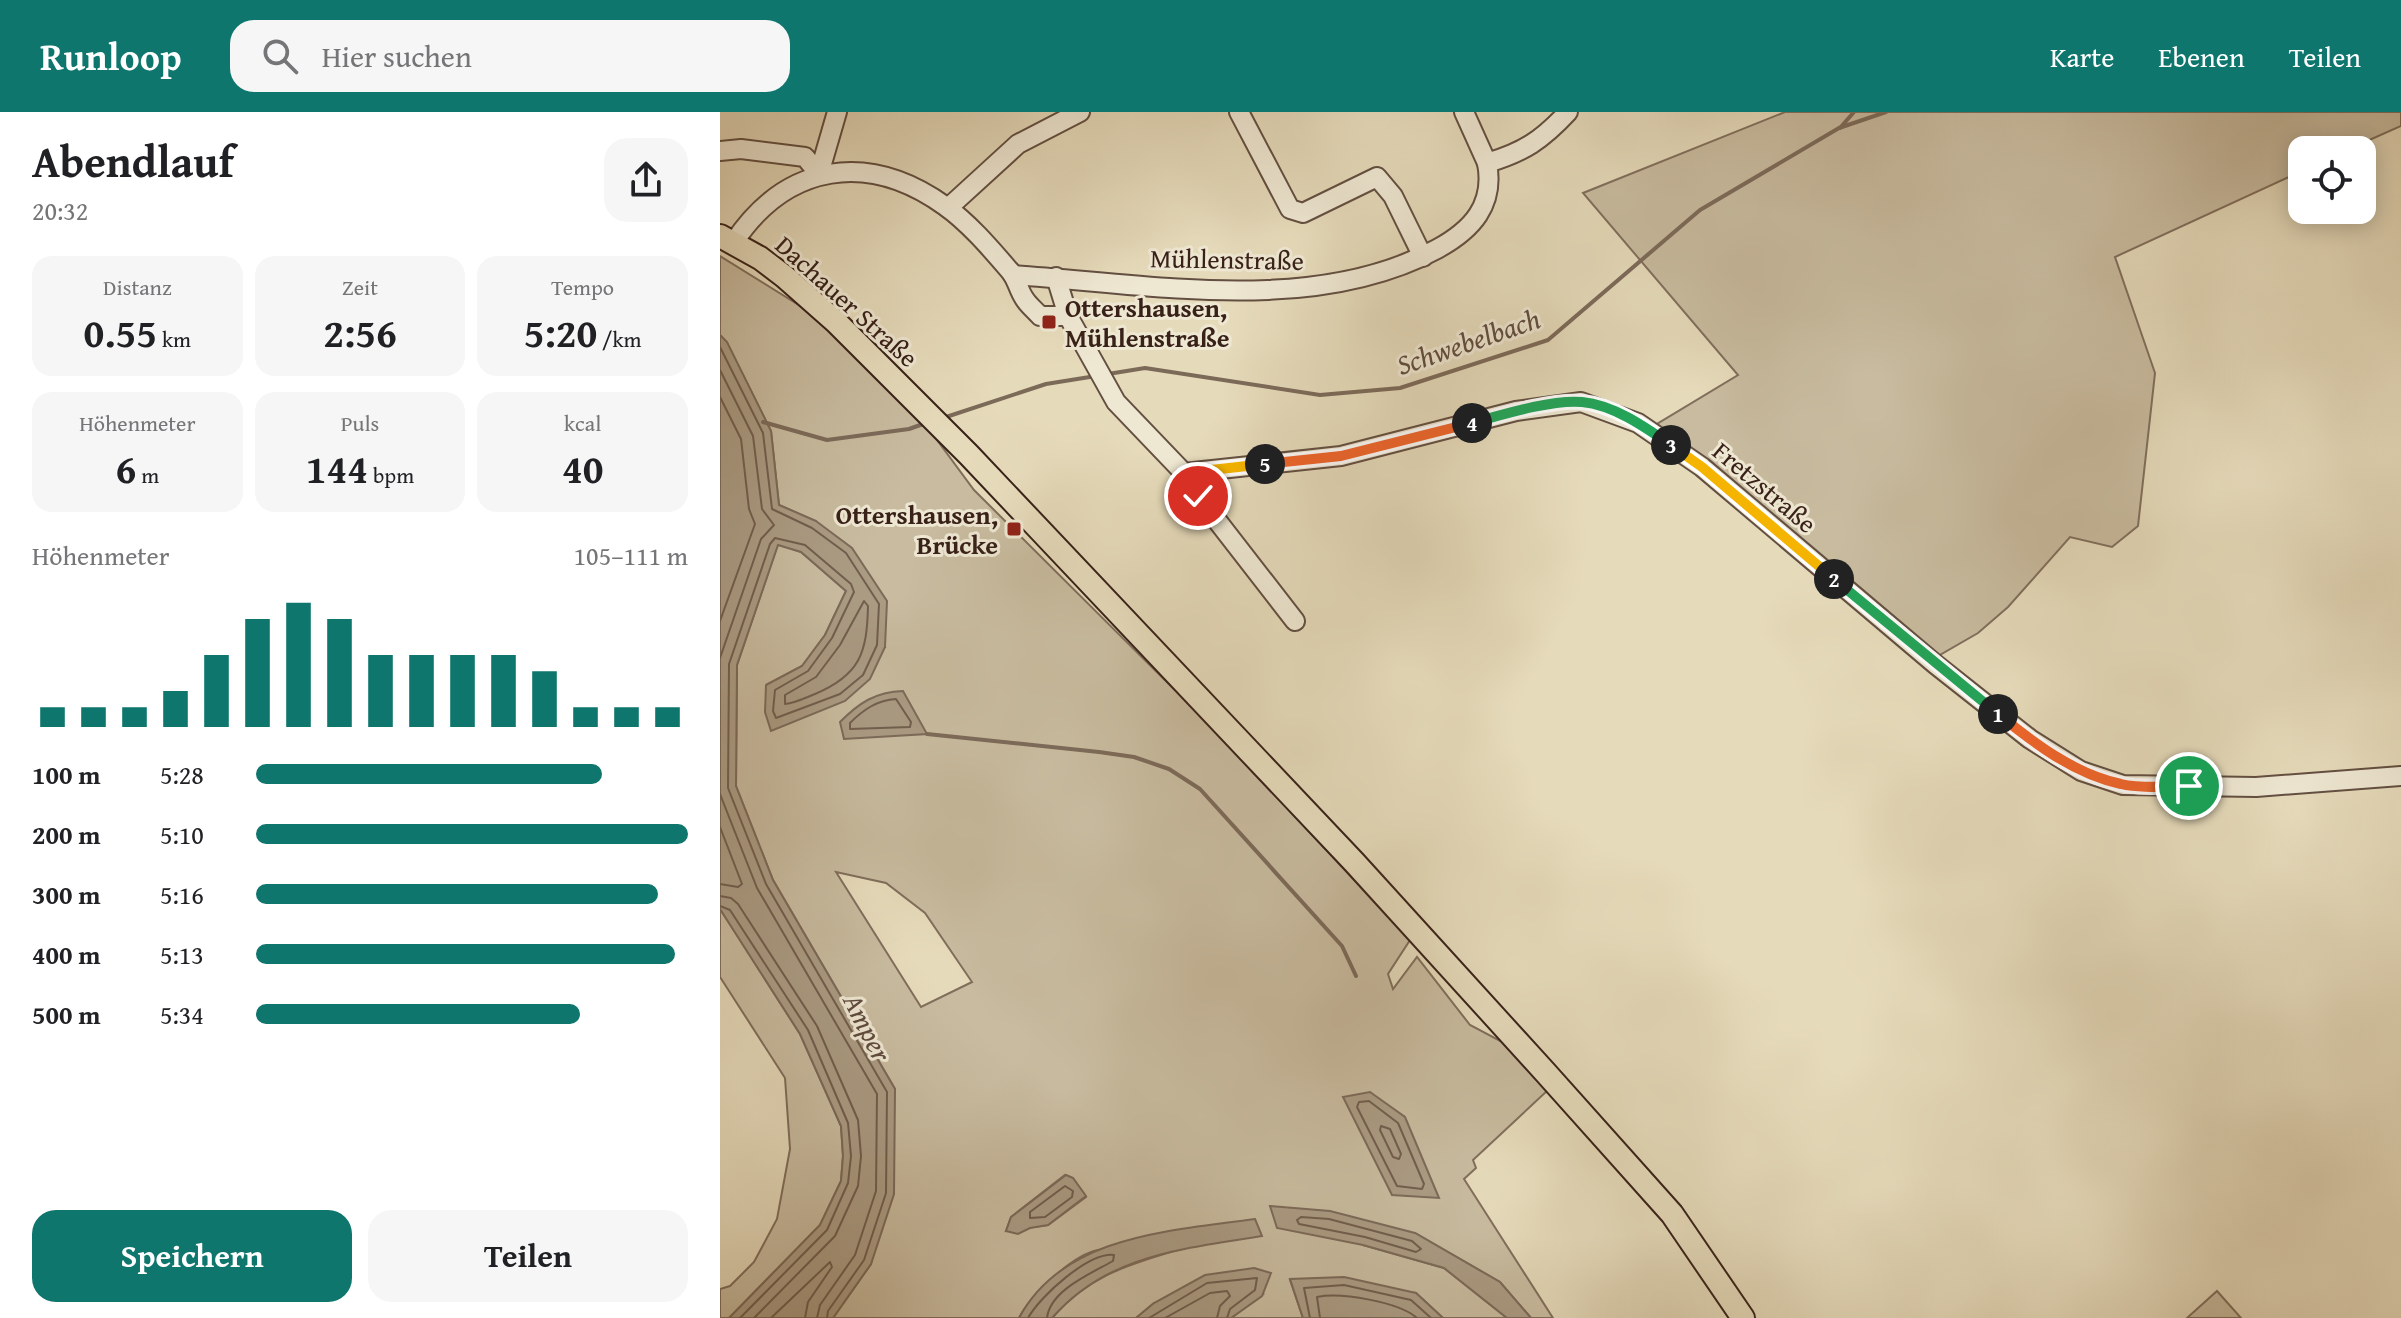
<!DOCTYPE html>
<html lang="de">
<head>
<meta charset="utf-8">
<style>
  :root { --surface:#fff; --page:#f6f6f6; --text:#202124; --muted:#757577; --accent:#0f766e }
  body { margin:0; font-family:"Gentium Book Plus",serif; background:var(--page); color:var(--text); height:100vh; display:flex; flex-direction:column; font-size:30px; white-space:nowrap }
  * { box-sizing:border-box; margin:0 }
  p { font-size:26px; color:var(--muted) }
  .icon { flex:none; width:44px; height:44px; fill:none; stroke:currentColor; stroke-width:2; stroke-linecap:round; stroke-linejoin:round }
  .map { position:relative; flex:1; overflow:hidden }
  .drawer { display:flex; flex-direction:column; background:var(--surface); width:720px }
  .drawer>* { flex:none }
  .tools { position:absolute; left:1568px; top:24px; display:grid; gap:16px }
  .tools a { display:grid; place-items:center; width:88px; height:88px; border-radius:16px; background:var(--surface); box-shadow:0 4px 20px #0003; font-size:40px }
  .pin { position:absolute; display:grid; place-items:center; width:68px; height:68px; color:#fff; margin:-34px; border:4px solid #fff; border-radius:50%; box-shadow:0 2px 8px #0007 }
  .km { position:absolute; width:40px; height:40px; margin:-20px; border-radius:50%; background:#222; color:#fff; font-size:22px; line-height:40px; text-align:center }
  .round { display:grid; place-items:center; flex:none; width:84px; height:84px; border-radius:24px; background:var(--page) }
  .head { display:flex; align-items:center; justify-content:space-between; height:136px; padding:0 32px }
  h1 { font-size:44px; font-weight:700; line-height:60px }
  .figures { display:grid; grid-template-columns:repeat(3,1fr); gap:12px; height:136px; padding:8px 32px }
  .figures div { display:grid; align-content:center; border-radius:20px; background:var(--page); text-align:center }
  .figures b { font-size:40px; font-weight:700 }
  .figures small { font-size:22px; font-weight:400 }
  .figures p { font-size:22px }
  .chart { height:224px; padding:16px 32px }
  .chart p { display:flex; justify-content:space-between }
  .chart svg { width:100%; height:144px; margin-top:8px; stroke:var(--accent); stroke-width:6 }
  .cta { display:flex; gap:16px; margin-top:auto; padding:16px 32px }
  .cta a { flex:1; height:92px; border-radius:24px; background:var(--accent); color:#fff; font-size:32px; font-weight:700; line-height:92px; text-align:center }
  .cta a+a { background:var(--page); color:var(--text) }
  ul { padding:0 32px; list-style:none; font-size:26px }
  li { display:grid; grid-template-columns:128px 96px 1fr; align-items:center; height:60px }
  li i { height:20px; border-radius:10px; background:var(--accent) }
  header { display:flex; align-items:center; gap:48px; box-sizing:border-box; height:112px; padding:0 40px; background:var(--accent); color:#fff }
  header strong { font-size:38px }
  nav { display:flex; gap:44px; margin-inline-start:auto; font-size:28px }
  .search { width:560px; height:72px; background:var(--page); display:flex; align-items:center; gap:20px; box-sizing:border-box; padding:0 28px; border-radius:24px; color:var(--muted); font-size:30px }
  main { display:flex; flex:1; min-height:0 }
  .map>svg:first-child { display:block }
</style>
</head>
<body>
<header>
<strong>Runloop</strong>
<div class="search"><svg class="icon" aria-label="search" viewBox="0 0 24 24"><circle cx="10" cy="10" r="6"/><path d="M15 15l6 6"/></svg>Hier suchen</div>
<nav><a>Karte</a><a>Ebenen</a><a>Teilen</a></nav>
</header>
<main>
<section class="drawer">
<div class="head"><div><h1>Abendlauf</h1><p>20:32</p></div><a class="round"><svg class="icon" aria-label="share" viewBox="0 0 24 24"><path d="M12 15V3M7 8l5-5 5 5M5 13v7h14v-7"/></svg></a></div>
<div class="figures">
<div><p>Distanz</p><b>0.55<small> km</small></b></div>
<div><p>Zeit</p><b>2:56</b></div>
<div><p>Tempo</p><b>5:20<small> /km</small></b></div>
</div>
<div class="figures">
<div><p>Höhenmeter</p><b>6<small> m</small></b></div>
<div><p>Puls</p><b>144<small> bpm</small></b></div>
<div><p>kcal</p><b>40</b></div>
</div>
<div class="chart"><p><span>Höhenmeter</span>105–111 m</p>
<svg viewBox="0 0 160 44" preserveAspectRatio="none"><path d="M5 44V38M15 44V38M25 44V38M35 44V33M45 44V22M55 44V11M65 44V6M75 44V11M85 44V22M95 44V22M105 44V22M115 44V22M125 44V27M135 44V38M145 44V38M155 44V38"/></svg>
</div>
<ul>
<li><b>100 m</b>5:28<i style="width:80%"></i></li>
<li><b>200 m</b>5:10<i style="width:100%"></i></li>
<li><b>300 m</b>5:16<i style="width:93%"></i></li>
<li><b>400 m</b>5:13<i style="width:97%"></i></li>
<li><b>500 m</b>5:34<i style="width:75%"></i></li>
</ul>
<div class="cta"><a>Speichern</a><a>Teilen</a></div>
</section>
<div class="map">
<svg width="1681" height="1206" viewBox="0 0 1681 1206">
  <rect width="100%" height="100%" fill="#e5daba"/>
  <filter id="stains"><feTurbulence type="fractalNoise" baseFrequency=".0025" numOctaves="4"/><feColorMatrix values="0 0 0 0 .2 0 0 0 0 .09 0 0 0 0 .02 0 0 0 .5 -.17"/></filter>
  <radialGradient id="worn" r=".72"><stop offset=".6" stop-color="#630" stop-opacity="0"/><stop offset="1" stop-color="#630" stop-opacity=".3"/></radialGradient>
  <g fill="#c8bb9f" stroke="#806e5c" stroke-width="2" fill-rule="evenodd">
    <polygon points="1065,0 1681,0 1681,14 1627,38 1582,38 1582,59 1395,145 1435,261 1418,414 1392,435 1350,425 1288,495 1258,521 1218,544 937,312 1018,263 863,81"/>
    <path d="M0,144L114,215L214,324L254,378L491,614L690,828L668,862L673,877L697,845L750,913L788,933L827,979L753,1048L756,1056L744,1067L833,1206H811L780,1170L695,1121L643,1133L724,1156L787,1206H723L696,1181L570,1168L583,1206H511L542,1183L434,1191L416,1206H332C369,1163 408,1153 461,1137C435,1137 404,1133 378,1138C352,1143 311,1183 299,1206H113L151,1152L175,977L53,768L16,674L17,553L58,432L81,440L126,479L105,523L82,554L46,573L165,535L96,409L59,393L51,319L7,231L0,223ZM116,760L166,771L205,801L252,870L201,895ZM345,1063L353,1066L366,1085L328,1113L286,1119L291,1105Z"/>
    <polygon points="0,797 80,922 121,1014 123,1044 121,1069 100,1113 9,1206 0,1206 0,1177 10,1174 34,1150 57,1107 70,1037 65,966 0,865"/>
    <polygon points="1497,1179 1521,1206 1467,1206"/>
  </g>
  <g fill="#aa9b83" stroke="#7c6a59" stroke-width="2">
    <polygon points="0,223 7,230 51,319 59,393 96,409 132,436 167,489 165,535 150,567 125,589 51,619 45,600 46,573 82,554 105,523 126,479 81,440 58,433 17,553 16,674 53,768 175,977 174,1082 151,1152 113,1206 9,1206 100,1113 121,1069 123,1044 121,1014 80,922 0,797"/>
    <path d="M183,579L207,622L124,627L120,610C139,591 155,580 183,579Z"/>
    <polygon points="650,980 685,1005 719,1086 672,1083 623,985"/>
    <polygon points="346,1063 353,1066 366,1084 328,1113 310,1116 298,1122 286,1119 291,1105"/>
    <polygon points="550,1094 610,1099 695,1121 780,1170 811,1206 787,1206 724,1156 643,1133 557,1116"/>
    <path d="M535,1107L542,1124C463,1137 388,1142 332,1206H299C344,1122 452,1119 535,1107Z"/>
    <polygon points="534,1156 551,1161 542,1184 511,1206 416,1206 434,1191 485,1163"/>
    <polygon points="624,1165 696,1181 723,1206 583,1206 570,1167"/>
  </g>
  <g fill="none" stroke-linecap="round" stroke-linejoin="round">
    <g stroke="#715e4e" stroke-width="2">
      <polyline points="0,235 43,321 52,397 92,416 126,441 159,492 157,533 143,563 120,582 56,606 53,599 55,578 88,559 112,526 134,480 131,472 85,433 55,426 50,432 9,552 8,676 46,772 167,980 166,1081 144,1148 108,1199 107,1206"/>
      <polyline points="0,258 33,324 42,397 54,413 41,427 0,546"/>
      <polyline points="0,285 21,327 29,397 35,412 0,509"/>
      <path d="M144,489L148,494C147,541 140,563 95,582C85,586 75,591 65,592V583L96,565L120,533Z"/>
      <path d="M176,587L191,610L190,615L130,617V611C143,598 157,588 176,587Z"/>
      <polyline points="0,682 37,776 157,982 156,1079 135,1143 100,1193 97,1206"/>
      <polyline points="0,715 22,772 18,775 0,772"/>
      <polyline points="0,784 11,786 18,792 97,914 138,1008 141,1044 138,1074 115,1124 34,1206"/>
      <polyline points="0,794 10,798 88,918 128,1011 131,1044 128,1071 107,1118 20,1206"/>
      <polygon points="649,989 678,1011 704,1072 702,1077 677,1074 637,995 639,990"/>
      <polygon points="661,1014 670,1017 681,1042 679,1047 673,1045 660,1018"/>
      <polygon points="345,1074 353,1079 352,1085 325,1105 310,1106 310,1100"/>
      <polygon points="581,1105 609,1107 692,1129 701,1137 696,1140 645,1125 579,1112 577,1108"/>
      <polyline points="51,1206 110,1150 112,1155 88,1190 85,1206"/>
      <path d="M308,1206C320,1184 369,1140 394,1143L393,1149C372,1161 330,1178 327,1206"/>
      <polyline points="429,1206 487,1171 537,1166 535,1178 510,1197 507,1206"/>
      <polyline points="445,1206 490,1181 507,1179 510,1184 500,1194 497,1206"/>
      <polyline points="590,1206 584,1176 624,1173 691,1188 711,1206"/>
      <path d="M600,1206L597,1185C621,1180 679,1190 697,1206"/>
    </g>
    <g stroke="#7c6a59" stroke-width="4">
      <polyline points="1120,16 1134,0"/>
      <polyline points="388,262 425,256 600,283 680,276 828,228 980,98 1119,16 1166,0"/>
      <polyline points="223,306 326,272 376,264"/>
      <polyline points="43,310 107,328 189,317 206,311"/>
      <polyline points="207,622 379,640 414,645 449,657 480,677 622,834 636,864"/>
    </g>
    <defs>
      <g id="minor">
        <polyline points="519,0 570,97 583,101 657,65 673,84 703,145"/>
        <polyline points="744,0 767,51"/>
        <polyline points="0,39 21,37 85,45 99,62"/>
        <polyline points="99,62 117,0"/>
        <polyline points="228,96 298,32 360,0"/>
        <path d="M14,130C67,51 148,39 225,94C249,111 271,137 290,159C297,167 298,177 304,186C308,193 315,198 320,204H348"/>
        <path d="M293,163C429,172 593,204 717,137C752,118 775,93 767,51C804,40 822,28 848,0"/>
        <polyline points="336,165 348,204 396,290 464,361 478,384 575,509"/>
        <polyline points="464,361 621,344 796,299 861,290 918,311 982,355 1215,552 1310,627 1361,659 1403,673 1536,675 1681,664"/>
      </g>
      <polyline id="major" points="0,124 40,146 65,165 116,210 249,343 634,750 825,960 952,1102 1023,1206"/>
    </defs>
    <use href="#minor" stroke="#634f41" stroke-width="22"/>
    <use href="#major" stroke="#382119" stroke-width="26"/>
    <use href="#minor" stroke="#eee7d2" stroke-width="18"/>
    <use href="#major" stroke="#e5daba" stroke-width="22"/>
  </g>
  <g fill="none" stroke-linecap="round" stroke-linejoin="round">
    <defs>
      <path id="split-1" d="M1278,602C1314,631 1354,662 1401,672C1422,677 1448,674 1469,674"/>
      <polyline id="split-2" points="1114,467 1278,602"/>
      <polyline id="split-3" points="951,333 982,355 1114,467"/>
      <path id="split-4" d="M752,311C781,303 833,287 862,290C894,293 925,315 951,333"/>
      <polyline id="split-5" points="545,352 621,344 752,311"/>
      <polyline id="split-6" points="478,384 464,361 545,352"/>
    </defs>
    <use href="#split-1" stroke="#fff" stroke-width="16"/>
    <use href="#split-2" stroke="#fff" stroke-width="16"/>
    <use href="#split-3" stroke="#fff" stroke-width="16"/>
    <use href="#split-4" stroke="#fff" stroke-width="16"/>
    <use href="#split-5" stroke="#fff" stroke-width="16"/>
    <use href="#split-6" stroke="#fff" stroke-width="16"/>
    <use href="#split-1" stroke="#f0652b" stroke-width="10"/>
    <use href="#split-2" stroke="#22a559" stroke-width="10"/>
    <use href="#split-3" stroke="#f5b400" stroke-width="10"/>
    <use href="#split-4" stroke="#22a559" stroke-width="10"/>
    <use href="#split-5" stroke="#f0652b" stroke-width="10"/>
    <use href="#split-6" stroke="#f5b400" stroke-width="10"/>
  </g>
  <g fill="#8f2418" stroke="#eee7d2" stroke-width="3">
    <rect x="321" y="202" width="16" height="16" rx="4"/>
    <rect x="286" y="409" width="16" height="16" rx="4"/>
  </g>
  <g text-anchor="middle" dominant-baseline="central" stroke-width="6" stroke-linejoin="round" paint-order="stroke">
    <g font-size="26" fill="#382119" stroke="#eee7d2">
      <text transform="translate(507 147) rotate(1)">Mühlenstraße</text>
      <text transform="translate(127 189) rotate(42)">Dachauer Straße</text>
      <text transform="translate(1045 375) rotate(40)">Fretzstraße</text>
    </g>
    <g font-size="26" font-weight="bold" fill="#382119" stroke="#eee7d2" text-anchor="start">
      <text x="345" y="195">Ottershausen,<tspan x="345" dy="30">Mühlenstraße</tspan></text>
      <text x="278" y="402" text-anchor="end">Ottershausen,<tspan x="278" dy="30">Brücke</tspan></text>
    </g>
    <g font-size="28" font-style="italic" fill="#604c3e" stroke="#eee7d2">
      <text transform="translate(748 229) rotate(-19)">Schwebelbach</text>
      <text transform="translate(148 915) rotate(63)">Amper</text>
    </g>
  </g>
  <rect width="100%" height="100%" filter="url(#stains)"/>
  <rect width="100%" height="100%" fill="url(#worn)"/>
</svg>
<div class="tools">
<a><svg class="icon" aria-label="locate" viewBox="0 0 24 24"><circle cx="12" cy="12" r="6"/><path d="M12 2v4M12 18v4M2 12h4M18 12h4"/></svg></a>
</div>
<div class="pin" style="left:1469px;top:674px;background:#1e9e55"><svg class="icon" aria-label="arrive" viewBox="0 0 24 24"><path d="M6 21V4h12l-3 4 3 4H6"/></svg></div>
<div class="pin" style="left:478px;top:384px;background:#d93025"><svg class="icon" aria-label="check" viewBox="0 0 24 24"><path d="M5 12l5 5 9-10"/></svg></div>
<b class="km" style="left:1278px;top:602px">1</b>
<b class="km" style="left:1114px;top:467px">2</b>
<b class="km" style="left:951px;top:333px">3</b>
<b class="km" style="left:752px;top:311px">4</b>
<b class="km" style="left:545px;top:352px">5</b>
</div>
</main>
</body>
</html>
